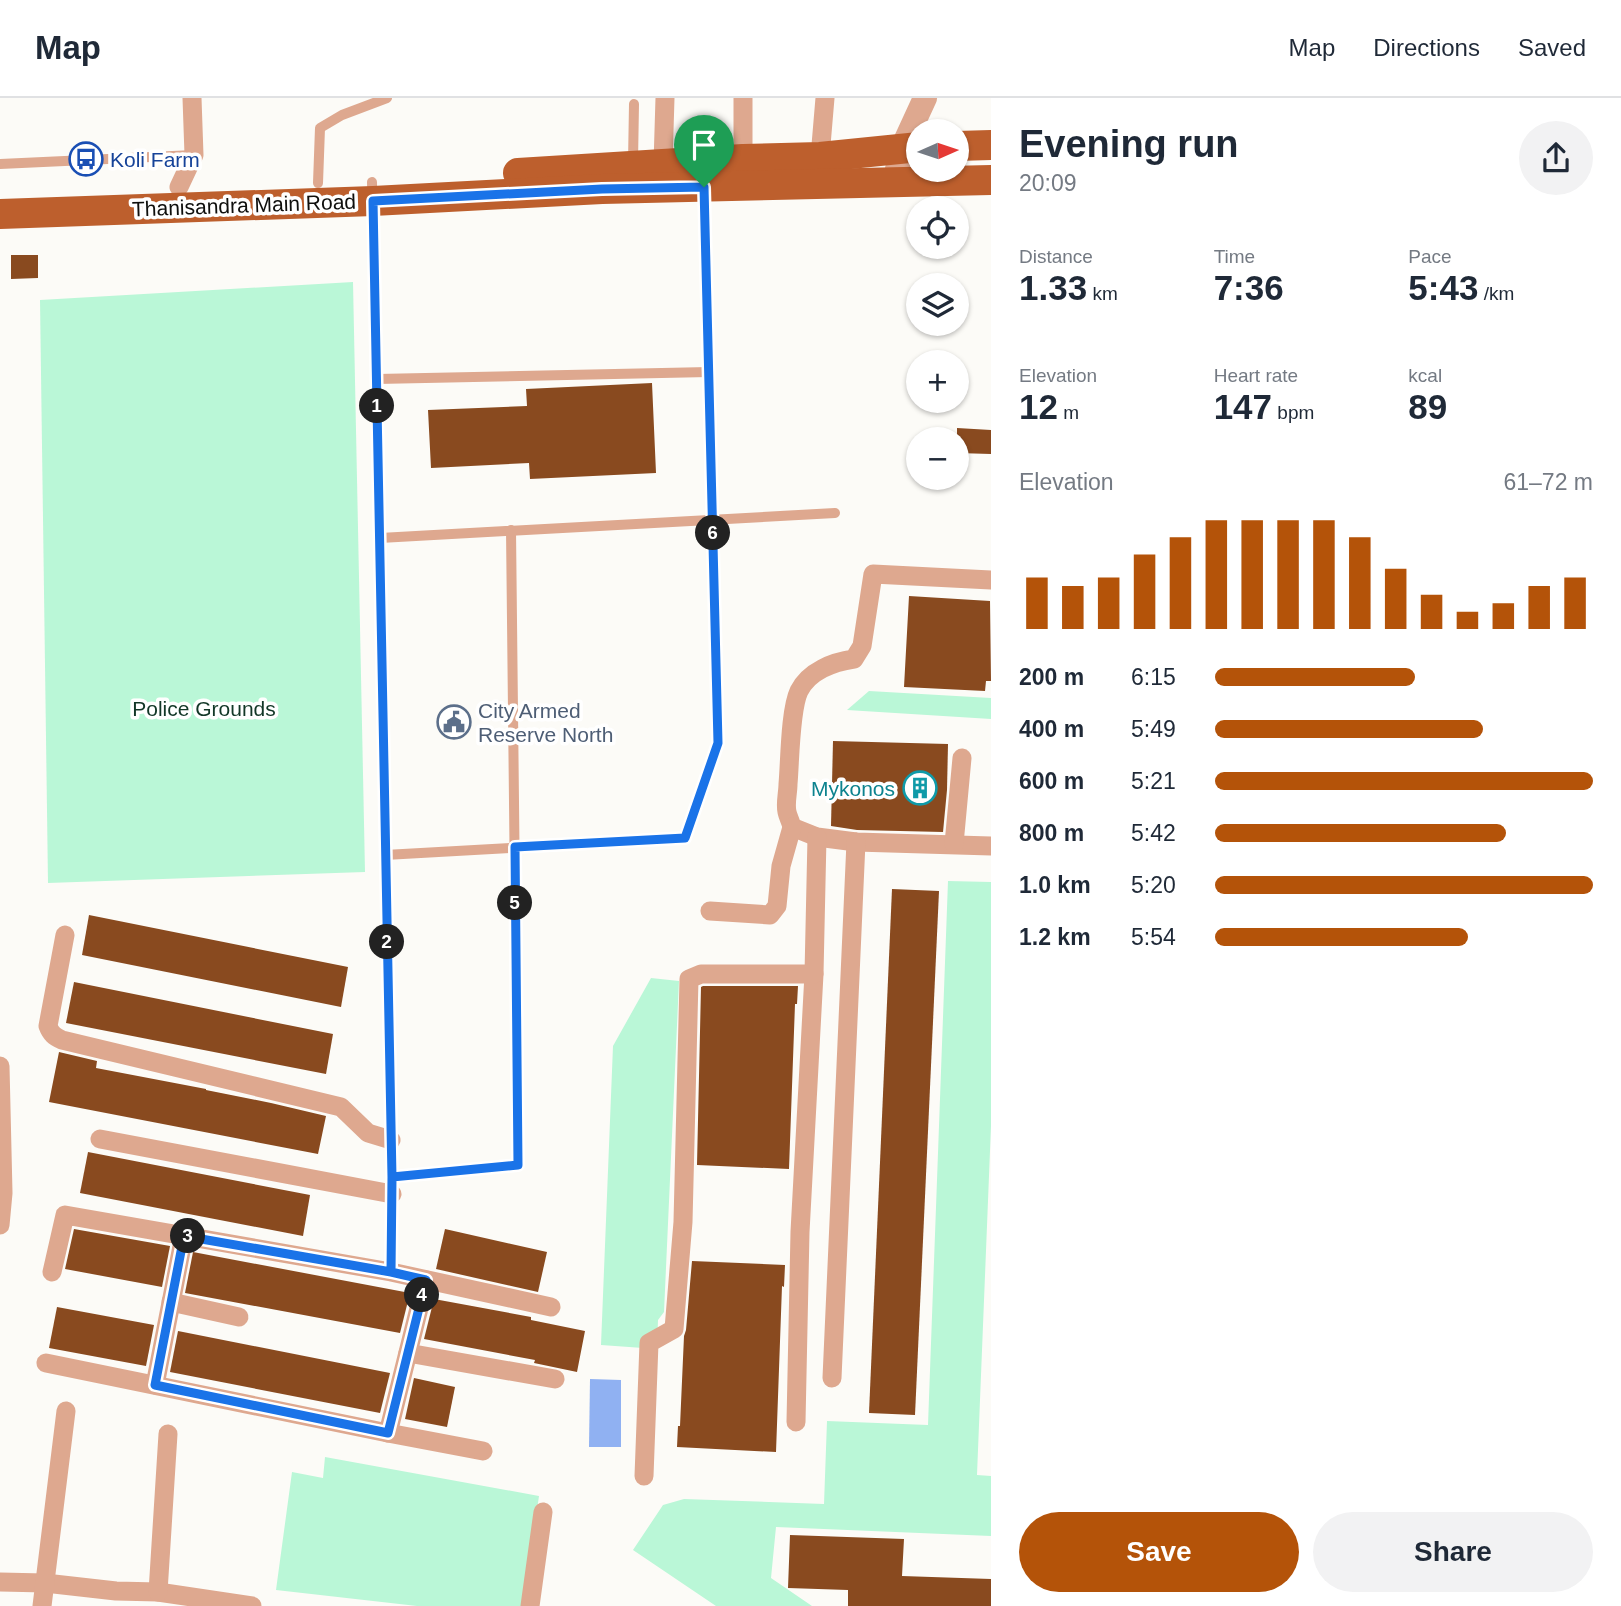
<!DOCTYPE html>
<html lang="en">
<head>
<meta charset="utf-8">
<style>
  :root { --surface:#fff; --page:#f2f2f3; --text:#1f2937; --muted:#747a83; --line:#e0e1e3; --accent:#b45309 }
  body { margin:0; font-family:Arial,sans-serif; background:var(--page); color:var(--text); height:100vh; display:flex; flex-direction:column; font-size:26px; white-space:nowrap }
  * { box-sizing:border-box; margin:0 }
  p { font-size:23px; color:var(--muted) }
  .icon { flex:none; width:38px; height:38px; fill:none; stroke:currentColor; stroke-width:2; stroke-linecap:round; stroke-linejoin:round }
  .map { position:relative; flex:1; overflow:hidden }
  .side { display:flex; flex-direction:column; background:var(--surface); width:630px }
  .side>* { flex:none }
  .needle { width:46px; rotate:87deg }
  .buttons { position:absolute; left:906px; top:21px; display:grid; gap:14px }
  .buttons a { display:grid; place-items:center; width:63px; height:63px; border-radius:50%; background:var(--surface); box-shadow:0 2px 5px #0004; font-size:35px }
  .pin { position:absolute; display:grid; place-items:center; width:60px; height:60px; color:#fff; margin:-72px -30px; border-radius:50% 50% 50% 0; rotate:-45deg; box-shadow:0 0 7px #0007 }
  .pin .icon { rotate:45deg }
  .km { position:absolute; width:35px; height:35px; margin:-18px; border-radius:50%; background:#222; color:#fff; font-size:19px; line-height:35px; text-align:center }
  .round { display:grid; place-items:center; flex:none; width:74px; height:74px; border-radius:37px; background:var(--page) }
  .overview { display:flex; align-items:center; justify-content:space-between; height:119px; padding:0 28px }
  h1 { font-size:38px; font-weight:700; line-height:52px }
  .stats { display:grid; grid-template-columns:repeat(3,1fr); gap:10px; height:119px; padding:7px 28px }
  .stats div { display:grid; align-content:center }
  .stats b { font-size:35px; font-weight:700 }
  .stats small { font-size:19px; font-weight:400 }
  .stats p { font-size:19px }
  .chart { height:196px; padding:14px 28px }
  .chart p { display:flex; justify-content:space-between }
  .chart svg { width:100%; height:126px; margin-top:7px; stroke:var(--accent); stroke-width:6 }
  .button { display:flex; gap:14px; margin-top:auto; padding:14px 28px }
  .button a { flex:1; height:80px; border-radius:42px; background:var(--accent); color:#fff; font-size:28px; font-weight:700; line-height:80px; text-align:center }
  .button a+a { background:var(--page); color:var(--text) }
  ul { padding:0 28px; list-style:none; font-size:23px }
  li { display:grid; grid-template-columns:112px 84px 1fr; align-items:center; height:52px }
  li i { height:18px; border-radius:9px; background:var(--accent) }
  header { display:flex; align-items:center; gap:42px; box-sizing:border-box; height:98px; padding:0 35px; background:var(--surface); border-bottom:2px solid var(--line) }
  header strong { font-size:33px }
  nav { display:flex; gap:38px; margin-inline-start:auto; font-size:24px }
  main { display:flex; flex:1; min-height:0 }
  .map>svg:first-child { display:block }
</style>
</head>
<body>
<header>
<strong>Map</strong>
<nav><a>Map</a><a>Directions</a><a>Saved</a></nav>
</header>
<main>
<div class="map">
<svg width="991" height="1508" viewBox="0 0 991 1508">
  <rect width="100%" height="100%" fill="#fcfbf7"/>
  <g fill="#baf7d7">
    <polygon points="353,184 365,774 48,785 40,202"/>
    <polygon points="869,593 991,600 991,621 847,612"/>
    <polygon points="948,783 991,784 991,1028 977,1377 991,1378 991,1438 776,1429 771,1480 812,1508 716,1508 633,1452 663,1407 684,1401 824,1406 827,1323 928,1327"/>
    <polygon points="651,880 679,883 664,1214 658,1222 657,1251 601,1247 613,948"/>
    <polygon points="325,1359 539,1398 523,1508 417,1508 276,1492 292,1374 323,1380"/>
  </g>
  <polygon fill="#90b1f2" points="590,1281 621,1282 621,1349 589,1349"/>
  <g fill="#894a1f">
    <polygon points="11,157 38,157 38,180 11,181"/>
    <polygon points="652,285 656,375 530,381 529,365 431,370 428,312 527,308 526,291"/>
    <polygon points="957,330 991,332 991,356 957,355"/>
    <polygon points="909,498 990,503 991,583 986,583 985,593 904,589"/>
    <polygon points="833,643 948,646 947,692 943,734 857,732 831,728"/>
    <polygon points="892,791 939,793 915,1317 869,1315"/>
    <polygon points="89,817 348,869 341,909 82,857"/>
    <polygon points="74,884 333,936 326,976 66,925"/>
    <polygon points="703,888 798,888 797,906 795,906 789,1071 697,1067 701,889"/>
    <polygon points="59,954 97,963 96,970 206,991 206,992 271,1005 326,1018 318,1056 49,1004"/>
    <polygon points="88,1054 310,1097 303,1138 80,1095"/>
    <polygon points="74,1131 170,1148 162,1189 65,1171"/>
    <polygon points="445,1131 547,1154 538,1194 436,1171"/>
    <polygon points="193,1154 410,1195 400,1235 185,1195"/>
    <polygon points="692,1163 785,1167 784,1189 782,1188 776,1354 677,1349 678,1328 680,1328 684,1238 686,1232"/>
    <polygon points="434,1201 531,1219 531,1222 585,1233 577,1274 534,1265 535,1262 424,1241"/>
    <polygon points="57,1209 154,1227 146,1268 49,1250"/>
    <polygon points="178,1233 390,1275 380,1315 170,1274"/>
    <polygon points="414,1280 455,1289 447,1329 405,1321"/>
    <polygon points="790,1437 904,1441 902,1478 991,1481 991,1508 848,1508 848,1492 788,1490"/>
  </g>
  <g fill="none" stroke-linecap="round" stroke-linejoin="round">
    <g stroke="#dea88f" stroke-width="10">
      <polyline points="633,64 634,6"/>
      <polyline points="0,66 194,57"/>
      <polyline points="372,84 392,1079 391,1174"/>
      <polyline points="318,85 320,30 342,17 387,0"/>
      <polyline points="377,281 709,274"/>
      <polyline points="380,440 835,415"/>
      <polyline points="385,757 685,740 718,645 704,93"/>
      <polyline points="392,1079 518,1067 511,432"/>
    </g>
    <g stroke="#dea88f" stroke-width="19">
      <polyline points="743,0 743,61"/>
      <polyline points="820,59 825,0"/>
      <polyline points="663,66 665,0"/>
      <polyline points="179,89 194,57 192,0"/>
      <path d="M991,482L873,476L862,548L854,561C833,564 809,573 799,593C790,612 790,664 788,686C788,695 785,705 787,714C788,719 791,724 792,729L817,739L856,744L991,748"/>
      <polyline points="954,746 962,660"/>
      <polyline points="710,813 770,817 777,808 781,768 792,729"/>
      <path d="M65,837L48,928C51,936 54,938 62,942L341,1009L368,1035L391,1042"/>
      <polyline points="0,968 3,1095 0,1127"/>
      <polyline points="100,1041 392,1096"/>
      <polyline points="52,1174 65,1117 391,1174 551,1209"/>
      <polyline points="171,1204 239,1219"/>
      <polyline points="408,1255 555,1281"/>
      <polyline points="46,1265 388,1335 483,1353"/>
      <polyline points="832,1280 856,744"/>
      <polyline points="155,1287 184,1138"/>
      <polyline points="796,1324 800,1134 814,876"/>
      <polyline points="388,1335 426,1182"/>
      <polyline points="644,1378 649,1245 674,1231 683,1124 689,881 701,876 814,876 817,739"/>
      <polyline points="0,1484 45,1485 116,1493 158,1494 252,1508"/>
      <polyline points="158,1494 168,1336"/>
      <polyline points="42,1508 66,1313"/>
      <polyline points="530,1508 543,1414"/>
    </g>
    <polyline stroke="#dea88f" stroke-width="24" points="894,84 902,50 925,0"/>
    <g stroke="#bd5f2d" stroke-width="30">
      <polyline points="957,48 991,47"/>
      <polyline points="518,75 743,61 820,59 919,49"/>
      <polyline points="0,116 373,103 602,91 991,82"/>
    </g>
  </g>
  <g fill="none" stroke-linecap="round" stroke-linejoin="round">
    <defs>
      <polyline id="route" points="704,89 602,91 373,103 392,1079 391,1174 184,1138 155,1287 388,1335 426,1182 391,1174 392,1079 518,1067 515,749 685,740 718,645 704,89"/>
    </defs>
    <use href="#route" stroke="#fff" stroke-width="14"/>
    <use href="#route" stroke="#1a73e8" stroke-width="9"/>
  </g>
  <defs>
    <symbol id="bus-ring" viewBox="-11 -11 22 22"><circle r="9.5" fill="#fff" stroke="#1a4fb4" stroke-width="1.5"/><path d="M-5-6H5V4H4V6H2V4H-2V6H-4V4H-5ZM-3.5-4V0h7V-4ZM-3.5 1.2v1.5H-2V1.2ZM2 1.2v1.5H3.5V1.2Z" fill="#1a4fb4"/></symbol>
    <symbol id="civic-ring" viewBox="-11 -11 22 22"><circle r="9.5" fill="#fff" stroke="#5c6f8a" stroke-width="1.5"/><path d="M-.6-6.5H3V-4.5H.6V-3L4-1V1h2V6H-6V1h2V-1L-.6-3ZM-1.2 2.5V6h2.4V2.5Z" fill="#5c6f8a"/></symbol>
    <symbol id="building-ring" viewBox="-11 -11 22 22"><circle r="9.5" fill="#fff" stroke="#0f9aa8" stroke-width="1.5"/><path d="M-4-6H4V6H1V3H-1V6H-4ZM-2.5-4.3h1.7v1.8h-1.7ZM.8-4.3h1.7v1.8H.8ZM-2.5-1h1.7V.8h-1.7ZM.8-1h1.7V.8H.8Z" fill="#0f9aa8"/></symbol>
  </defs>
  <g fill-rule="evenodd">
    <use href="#bus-ring" x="67" y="42" width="38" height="38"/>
    <use href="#civic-ring" x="435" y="605" width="38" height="38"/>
    <use href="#building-ring" x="901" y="671" width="38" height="38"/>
  </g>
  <g text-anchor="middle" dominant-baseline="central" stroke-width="7" stroke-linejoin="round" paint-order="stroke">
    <g font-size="21" fill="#164399" stroke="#fff" text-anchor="start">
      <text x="110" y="61">Koli Farm</text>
    </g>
    <g font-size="21" fill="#0f0f0d" stroke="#fff">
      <text transform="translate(244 107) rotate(-2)">Thanisandra Main Road</text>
    </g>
    <g font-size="21" fill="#123727" stroke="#fff">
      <text x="204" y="610">Police Grounds</text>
    </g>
    <g font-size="21" fill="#4e5e75" stroke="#fff" text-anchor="start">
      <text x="478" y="612">City Armed<tspan x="478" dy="24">Reserve North</tspan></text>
    </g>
    <g font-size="21" fill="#0d838f" stroke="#fff" text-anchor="end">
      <text x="895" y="690">Mykonos</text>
    </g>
  </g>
</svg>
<div class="buttons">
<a><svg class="needle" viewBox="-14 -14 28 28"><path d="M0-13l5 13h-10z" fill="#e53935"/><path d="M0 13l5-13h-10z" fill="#747a83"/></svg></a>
<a><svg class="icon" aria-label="locate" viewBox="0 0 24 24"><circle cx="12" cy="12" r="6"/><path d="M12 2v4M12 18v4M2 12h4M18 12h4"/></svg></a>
<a><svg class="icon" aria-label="layers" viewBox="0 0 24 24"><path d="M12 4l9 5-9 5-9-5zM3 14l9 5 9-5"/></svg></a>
<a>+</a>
<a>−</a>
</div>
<div class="pin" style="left:704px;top:89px;background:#1e9e55"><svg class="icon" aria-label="arrive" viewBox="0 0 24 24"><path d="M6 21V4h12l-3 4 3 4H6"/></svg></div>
<b class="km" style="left:377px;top:308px">1</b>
<b class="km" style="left:387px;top:844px">2</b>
<b class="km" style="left:188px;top:1138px">3</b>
<b class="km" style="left:422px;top:1197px">4</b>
<b class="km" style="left:515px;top:805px">5</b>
<b class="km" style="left:713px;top:435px">6</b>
</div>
<section class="side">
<div class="overview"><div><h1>Evening run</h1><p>20:09</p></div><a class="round"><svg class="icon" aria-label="share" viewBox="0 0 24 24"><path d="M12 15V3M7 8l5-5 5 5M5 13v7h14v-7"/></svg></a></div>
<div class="stats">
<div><p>Distance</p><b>1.33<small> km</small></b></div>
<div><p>Time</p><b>7:36</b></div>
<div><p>Pace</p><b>5:43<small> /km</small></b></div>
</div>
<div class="stats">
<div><p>Elevation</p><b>12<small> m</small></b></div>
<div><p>Heart rate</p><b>147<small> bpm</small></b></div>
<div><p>kcal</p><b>89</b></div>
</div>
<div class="chart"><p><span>Elevation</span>61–72 m</p>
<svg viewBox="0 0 160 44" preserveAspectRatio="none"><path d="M5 44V26M15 44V29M25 44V26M35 44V18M45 44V12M55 44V6M65 44V6M75 44V6M85 44V6M95 44V12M105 44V23M115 44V32M125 44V38M135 44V35M145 44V29M155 44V26"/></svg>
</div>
<ul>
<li><b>200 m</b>6:15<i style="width:53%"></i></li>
<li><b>400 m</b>5:49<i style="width:71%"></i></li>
<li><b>600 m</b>5:21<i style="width:100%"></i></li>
<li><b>800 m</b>5:42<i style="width:77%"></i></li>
<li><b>1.0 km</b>5:20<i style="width:100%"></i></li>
<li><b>1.2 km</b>5:54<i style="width:67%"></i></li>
</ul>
<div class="button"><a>Save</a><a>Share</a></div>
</section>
</main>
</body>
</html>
